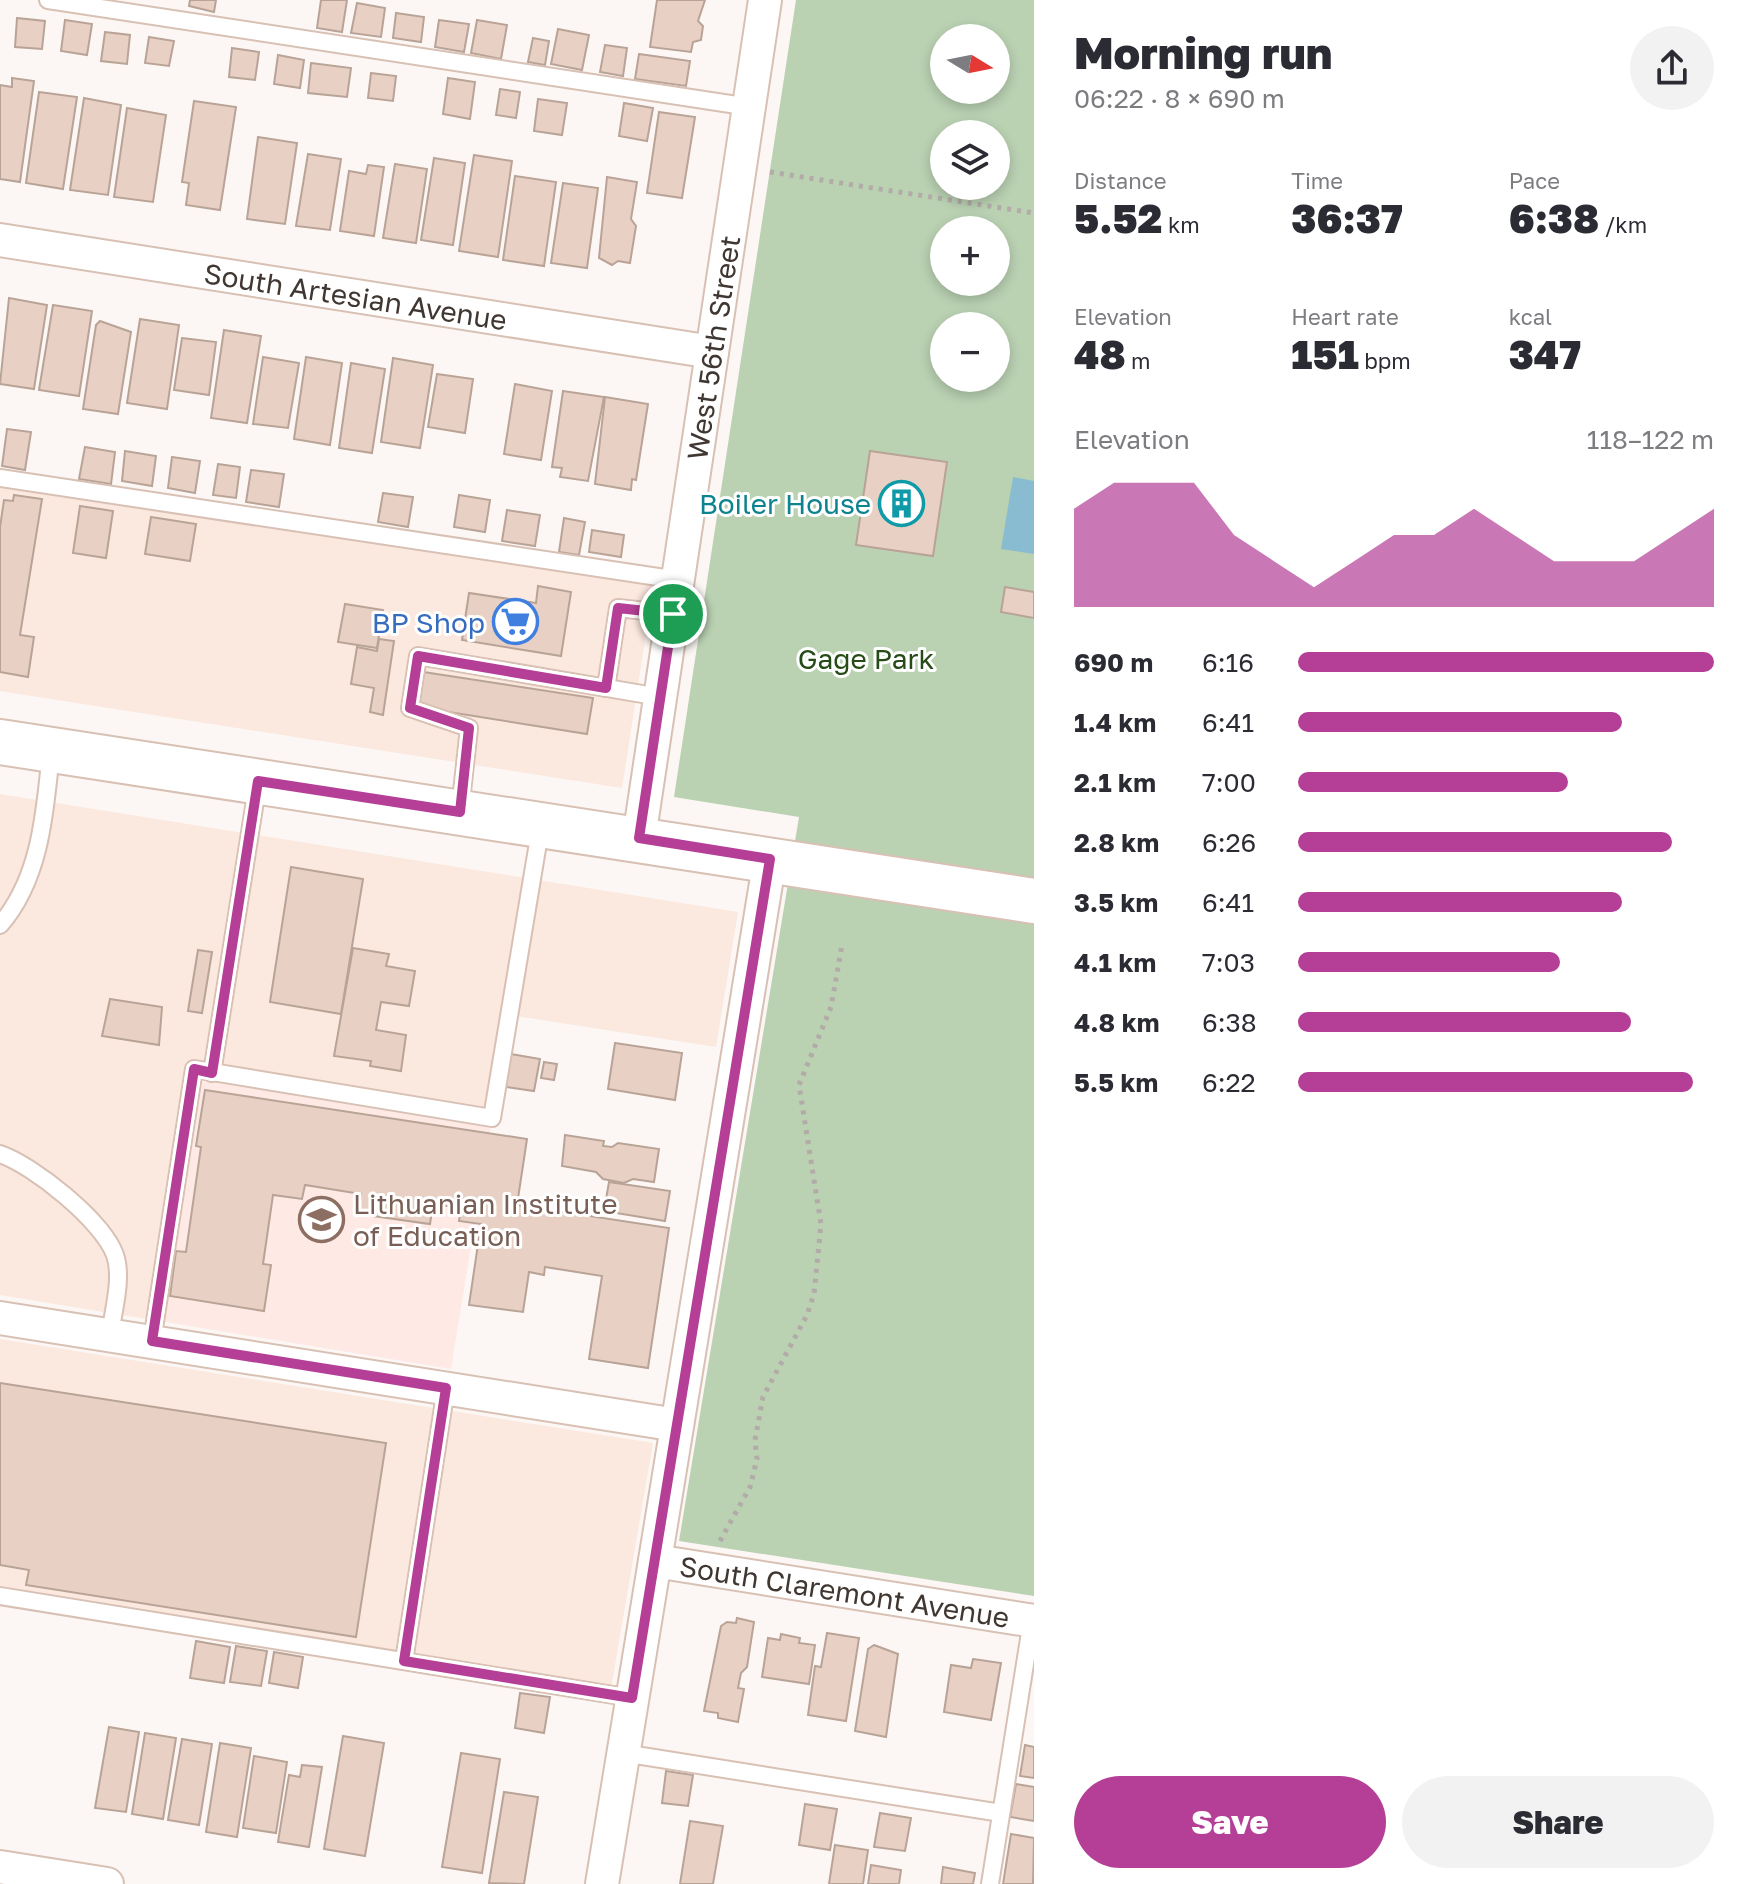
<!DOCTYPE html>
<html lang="en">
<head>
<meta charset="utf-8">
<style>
  :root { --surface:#fff; --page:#f2f2f3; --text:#2b2b33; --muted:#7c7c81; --accent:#b53f96 }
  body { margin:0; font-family:"Golos Text",sans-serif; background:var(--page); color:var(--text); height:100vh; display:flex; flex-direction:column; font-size:30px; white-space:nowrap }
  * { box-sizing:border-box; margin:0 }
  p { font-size:26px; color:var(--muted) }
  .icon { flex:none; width:44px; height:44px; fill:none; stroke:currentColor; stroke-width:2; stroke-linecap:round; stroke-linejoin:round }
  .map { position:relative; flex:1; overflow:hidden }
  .panel { display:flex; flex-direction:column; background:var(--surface); width:720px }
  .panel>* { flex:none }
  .needle { width:52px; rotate:100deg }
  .controls { position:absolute; left:930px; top:24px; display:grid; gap:16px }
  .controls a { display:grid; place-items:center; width:80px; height:80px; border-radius:50%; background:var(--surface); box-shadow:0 4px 12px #0003; font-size:40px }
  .pin { position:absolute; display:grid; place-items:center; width:68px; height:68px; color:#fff; margin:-34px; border:4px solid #fff; border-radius:50%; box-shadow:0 2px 8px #0007 }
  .round { display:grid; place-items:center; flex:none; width:84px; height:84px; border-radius:42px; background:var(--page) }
  .summary { display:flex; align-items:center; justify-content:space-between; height:136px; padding:0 40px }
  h1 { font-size:44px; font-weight:800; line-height:60px }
  .figures { display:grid; grid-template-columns:repeat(3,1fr); gap:12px; height:136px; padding:8px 40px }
  .figures div { display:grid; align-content:center }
  .figures b { font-size:40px; font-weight:800 }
  .figures small { font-size:22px; font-weight:400 }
  .figures p { font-size:22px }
  .chart { height:224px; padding:16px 40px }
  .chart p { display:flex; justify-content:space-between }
  .chart svg { width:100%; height:144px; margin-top:8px; fill:var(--accent); opacity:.7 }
  .cta { display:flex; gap:16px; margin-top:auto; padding:16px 40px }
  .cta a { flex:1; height:92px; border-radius:48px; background:var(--accent); color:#fff; font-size:32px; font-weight:800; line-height:92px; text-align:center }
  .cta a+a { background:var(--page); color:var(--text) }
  ul { padding:0 40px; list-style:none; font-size:26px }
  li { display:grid; grid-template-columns:128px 96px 1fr; align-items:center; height:60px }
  li i { height:20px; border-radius:10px; background:var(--accent) }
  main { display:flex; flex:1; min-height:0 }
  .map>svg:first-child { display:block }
</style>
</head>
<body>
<main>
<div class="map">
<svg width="1034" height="1884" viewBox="0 0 1034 1884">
  <rect width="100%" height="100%" fill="#fcf7f4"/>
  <g fill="#fbe8de">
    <polygon points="0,478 655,576 622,788 0,691"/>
    <polygon points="0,794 738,912 716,1047 510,1015 492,1118 153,1320 0,1295"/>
    <polygon points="0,1339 653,1443 610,1694 0,1596"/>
  </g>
  <polygon fill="#fee9e5" points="194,1069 492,1118 451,1369 153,1320"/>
  <path fill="#bad1b2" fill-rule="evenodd" d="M796,0H1034V1596L679,1541L799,817L674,797ZM944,38H996V90H944ZM944,134H996V186H944ZM944,230H996V282H944ZM944,326H996V378H944Z"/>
  <polygon fill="#89bcd1" points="1013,477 1034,481 1034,554 1001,549"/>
  <g fill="#e8d1c4" stroke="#b9a397" stroke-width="2">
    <polygon points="190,0 216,0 214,12 189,6"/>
    <polygon points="321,0 347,0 342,32 317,28"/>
    <polygon points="657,0 705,0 698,21 703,26 701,40 693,42 691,52 650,47"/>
    <polygon points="357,3 385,8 381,37 351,33"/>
    <polygon points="396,13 424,17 421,42 393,38"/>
    <polygon points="17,18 45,21 42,49 15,47"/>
    <polygon points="65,20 92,24 87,55 61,51"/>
    <polygon points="439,20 469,24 464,52 435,47"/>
    <polygon points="477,20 507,25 501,59 471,53"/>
    <polygon points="558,29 589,35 582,70 551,64"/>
    <polygon points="105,32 130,35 127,64 101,61"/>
    <polygon points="149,37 174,41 169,66 145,63"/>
    <polygon points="533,38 549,41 545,65 528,62"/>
    <polygon points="605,45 627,48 623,76 600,72"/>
    <polygon points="232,48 259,52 255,80 229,77"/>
    <polygon points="639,54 690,61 686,86 635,79"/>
    <polygon points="278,55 304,60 300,88 274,84"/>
    <polygon points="311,63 351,68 347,97 308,93"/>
    <polygon points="371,73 396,76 393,101 368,98"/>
    <polygon points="12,78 34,81 20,182 0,179 0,85 12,87"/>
    <polygon points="448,78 475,82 470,119 443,114"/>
    <polygon points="500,89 520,92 516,118 496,115"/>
    <polygon points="39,92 77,97 63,189 26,183"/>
    <polygon points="84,98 121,105 108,195 70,190"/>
    <polygon points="538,99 567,103 562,135 534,131"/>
    <polygon points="194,101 236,107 220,210 186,205 189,183 182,182"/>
    <polygon points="624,103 653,108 647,141 619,136"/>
    <polygon points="127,108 166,115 153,202 114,197"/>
    <polygon points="659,112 695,117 682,198 647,193"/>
    <polygon points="258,137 297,143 285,224 247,219"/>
    <polygon points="308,154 341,159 330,230 296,226"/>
    <polygon points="474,155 512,161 498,257 459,251"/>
    <polygon points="434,158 465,163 453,245 421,240"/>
    <polygon points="395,164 427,169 416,243 383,238"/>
    <polygon points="368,165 384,167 374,236 340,231 349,171 366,174"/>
    <polygon points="515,176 556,182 544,266 503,260"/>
    <polygon points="607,177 637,182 631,219 636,226 630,263 618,261 612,265 599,258"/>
    <polygon points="563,183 598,188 587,268 551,263"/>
    <polygon points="9,298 47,305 34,389 0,384"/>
    <polygon points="53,305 92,311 79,396 39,390"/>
    <polygon points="140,319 179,325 167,409 127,403"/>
    <polygon points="100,321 131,332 118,414 83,409 96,325"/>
    <polygon points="224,330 261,336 247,423 211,418"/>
    <polygon points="182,338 216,342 209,395 174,390"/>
    <polygon points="263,357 299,363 288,428 253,424"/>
    <polygon points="306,357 342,363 330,445 294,439"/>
    <polygon points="393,358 433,365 420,448 381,442"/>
    <polygon points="351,363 385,369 372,453 339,448"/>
    <polygon points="437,374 473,379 465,433 428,427"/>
    <polygon points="515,384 552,391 541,460 504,454"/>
    <polygon points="563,391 604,397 588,481 560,477 562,468 552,467"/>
    <polygon points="605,397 648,404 636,480 632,479 631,490 595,484"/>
    <polygon points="7,429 31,432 25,470 2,466"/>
    <polygon points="85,447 115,452 111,484 79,479"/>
    <polygon points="125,451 156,456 152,486 122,481"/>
    <polygon points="870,451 947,462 933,556 856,545"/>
    <polygon points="172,457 200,461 195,493 168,488"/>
    <polygon points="218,464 240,467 236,498 213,495"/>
    <polygon points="251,470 284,474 279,507 246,502"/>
    <polygon points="383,493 413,497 408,527 378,522"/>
    <polygon points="14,495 42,499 20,635 34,637 28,677 0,672 0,527 4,500 13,501"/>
    <polygon points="459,495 490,500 485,532 454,527"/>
    <polygon points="80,506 113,511 106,558 73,553"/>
    <polygon points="507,510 540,515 535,546 502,541"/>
    <polygon points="151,517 196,524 190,561 145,554"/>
    <polygon points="564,518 585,522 579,555 559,552"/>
    <polygon points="592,530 624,535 621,557 589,552"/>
    <polygon points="538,586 571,592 561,656 462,640 469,593 536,603"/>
    <polygon points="1005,587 1034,592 1034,618 1001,612"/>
    <polygon points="345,604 383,610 377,648 338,642"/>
    <polygon points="379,639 394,641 383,715 370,712 374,688 351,684 357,647 377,651"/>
    <polygon points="417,671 593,698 587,734 411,706"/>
    <polygon points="291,867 363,879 341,1014 270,1002"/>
    <polygon points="353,948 389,954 386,966 415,971 409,1006 381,1002 376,1030 406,1035 401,1071 370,1066 371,1061 334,1056"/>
    <polygon points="198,950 212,952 202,1013 188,1011"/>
    <polygon points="110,999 162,1007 159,1045 102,1036"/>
    <polygon points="615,1043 682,1053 675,1100 608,1089"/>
    <polygon points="511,1054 540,1059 534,1091 506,1087"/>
    <polygon points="544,1062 557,1064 554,1080 541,1078"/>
    <polygon points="205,1090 527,1139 517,1205 669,1228 648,1368 589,1359 602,1276 545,1267 544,1275 529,1272 523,1312 469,1305 481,1224 459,1221 461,1208 433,1204 430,1224 358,1214 361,1194 305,1185 302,1199 273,1195 263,1264 271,1265 264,1311 170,1296 176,1251 186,1252 201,1147 196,1146"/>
    <polygon points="565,1135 604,1141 603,1146 612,1147 618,1143 659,1149 654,1182 633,1179 624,1183 603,1179 596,1172 562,1166"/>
    <polygon points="609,1182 670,1191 665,1221 604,1211"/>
    <polygon points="0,1383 386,1443 356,1637 26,1585 29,1570 0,1565"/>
    <polygon points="737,1618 754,1622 747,1667 741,1673 738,1688 744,1689 738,1722 718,1718 718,1713 704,1711 721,1626 727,1622 736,1623"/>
    <polygon points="827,1633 859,1638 846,1721 808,1715 815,1666 821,1667"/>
    <polygon points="781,1634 800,1638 799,1643 815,1645 809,1684 762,1677 768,1638 780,1640"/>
    <polygon points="196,1641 230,1647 224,1683 190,1678"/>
    <polygon points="874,1645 898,1654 886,1737 855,1731 868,1649"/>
    <polygon points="236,1646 267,1651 261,1686 230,1682"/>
    <polygon points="274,1652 303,1657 298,1688 269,1683"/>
    <polygon points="973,1659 1001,1663 991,1720 944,1712 951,1665 971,1668"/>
    <polygon points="520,1693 550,1697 544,1733 515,1728"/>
    <polygon points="109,1727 139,1732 126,1812 95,1808"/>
    <polygon points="145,1733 176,1738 163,1819 132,1814"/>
    <polygon points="343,1736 384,1743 365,1856 324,1849"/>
    <polygon points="182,1739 212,1744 199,1825 168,1820"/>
    <polygon points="220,1743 251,1748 237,1837 206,1832"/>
    <polygon points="1025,1745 1034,1747 1034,1778 1020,1776"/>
    <polygon points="461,1753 500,1759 482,1873 442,1867"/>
    <polygon points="254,1756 287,1762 276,1833 243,1828"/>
    <polygon points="302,1765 322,1767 309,1847 278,1842 289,1775 300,1777"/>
    <polygon points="666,1771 693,1775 688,1806 662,1803"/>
    <polygon points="1016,1784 1034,1787 1034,1821 1010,1817"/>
    <polygon points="504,1792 538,1797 524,1884 489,1883"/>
    <polygon points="805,1804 837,1809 830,1850 799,1845"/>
    <polygon points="880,1813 911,1818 905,1851 874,1847"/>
    <polygon points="690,1821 723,1826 713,1884 680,1884"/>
    <polygon points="1011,1834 1034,1838 1033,1884 1003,1884"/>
    <polygon points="835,1845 868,1850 863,1884 829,1884"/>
    <polygon points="871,1865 901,1870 899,1884 868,1884"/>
    <polygon points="943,1867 975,1873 973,1884 941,1884"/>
  </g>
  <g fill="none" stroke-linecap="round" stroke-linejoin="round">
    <defs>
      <g id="lane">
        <polyline points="48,0 750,107"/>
        <polyline points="0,478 678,580"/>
        <polyline points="606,688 618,608 673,614"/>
        <polyline points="460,810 469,728 410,708 418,656 660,697"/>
        <path d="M0,925C41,878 45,811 51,752"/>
        <polyline points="212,1073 258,782"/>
        <path d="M0,1154C33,1165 103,1221 115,1255C123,1278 113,1311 110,1335"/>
        <polyline points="152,1341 194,1069 492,1118 541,825"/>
        <polyline points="0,1596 632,1698"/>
        <polyline points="404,1661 446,1388"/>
        <polyline points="623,1753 1001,1813"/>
        <polyline points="990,1884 1032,1620"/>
      </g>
      <g id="street">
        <path id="s1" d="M0,240L712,352"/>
        <path id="s2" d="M639,838L765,0"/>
        <polyline points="0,1318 677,1425"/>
        <path id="s3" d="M655,1561L1034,1621"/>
        <polyline points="0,1867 107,1884"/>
        <polyline points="602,1884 770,859"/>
      </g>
      <polyline id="secondary" points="0,742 1034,901"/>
    </defs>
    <use href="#lane" stroke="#d8c1b4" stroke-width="20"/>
    <use href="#street" stroke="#d8c1b4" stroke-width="36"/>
    <use href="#secondary" stroke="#d8c1b4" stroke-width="48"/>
    <g stroke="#b2aba8" stroke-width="5" stroke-dasharray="4 6" stroke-linecap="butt">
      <polyline points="770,172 1034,213"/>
      <polyline points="720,1541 750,1487 757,1459 755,1440 763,1397 807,1315 814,1294 821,1224 799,1085 831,1007 842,945"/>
    </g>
    <use href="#lane" stroke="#fff" stroke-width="16"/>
    <use href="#street" stroke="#fff" stroke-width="32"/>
    <use href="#secondary" stroke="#fff" stroke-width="44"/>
  </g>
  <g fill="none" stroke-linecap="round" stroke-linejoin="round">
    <defs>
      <polygon id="route" points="618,608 673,614 639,838 770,859 632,1698 404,1661 446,1388 152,1341 194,1069 212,1073 258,781 460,812 469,728 410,708 418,656 606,688"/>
    </defs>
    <use href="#route" stroke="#fff" stroke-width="16"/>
    <use href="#route" stroke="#b53f96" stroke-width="10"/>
  </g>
  <defs>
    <symbol id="building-ring" viewBox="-11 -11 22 22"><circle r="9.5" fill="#fff" stroke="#0f9aa8" stroke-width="1.5"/><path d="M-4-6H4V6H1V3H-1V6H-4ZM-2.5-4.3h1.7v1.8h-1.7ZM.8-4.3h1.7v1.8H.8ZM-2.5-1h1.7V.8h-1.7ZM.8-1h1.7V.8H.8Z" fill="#0f9aa8"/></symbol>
    <symbol id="supermarket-ring" viewBox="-11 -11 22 22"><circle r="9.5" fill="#fff" stroke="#3f7fe0" stroke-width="1.5"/><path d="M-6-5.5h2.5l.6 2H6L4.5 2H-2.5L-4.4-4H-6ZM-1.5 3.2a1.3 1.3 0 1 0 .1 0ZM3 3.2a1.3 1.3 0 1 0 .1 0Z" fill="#3f7fe0"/></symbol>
    <symbol id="school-ring" viewBox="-11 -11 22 22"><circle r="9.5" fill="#fff" stroke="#8d6e63" stroke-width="1.5"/><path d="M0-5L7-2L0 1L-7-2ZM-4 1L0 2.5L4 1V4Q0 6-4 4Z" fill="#8d6e63"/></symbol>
  </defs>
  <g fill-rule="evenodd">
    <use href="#building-ring" x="876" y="478" width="51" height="51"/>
    <use href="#supermarket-ring" x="490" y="596" width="51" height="51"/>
    <use href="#school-ring" x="296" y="1194" width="51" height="51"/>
  </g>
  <g text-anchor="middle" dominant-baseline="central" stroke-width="6" stroke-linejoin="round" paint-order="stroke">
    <g font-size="28" fill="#403732" stroke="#fff">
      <text stroke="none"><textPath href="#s1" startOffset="360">South Artesian Avenue</textPath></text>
      <text stroke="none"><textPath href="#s2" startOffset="496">West 56th Street</textPath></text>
      <text stroke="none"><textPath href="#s3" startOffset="192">South Claremont Avenue</textPath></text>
    </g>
    <g font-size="28" fill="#0d838f" stroke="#fff" text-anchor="end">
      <text x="871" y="503">Boiler House</text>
    </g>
    <g font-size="28" fill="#366cbe" stroke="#fff" text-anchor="end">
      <text x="485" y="622">BP Shop</text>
    </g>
    <g font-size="28" fill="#264b16" stroke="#fff">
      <text x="866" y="658">Gage Park</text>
    </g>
    <g font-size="28" fill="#785e54" stroke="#fff" text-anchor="start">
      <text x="353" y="1203">Lithuanian Institute<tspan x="353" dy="32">of Education</tspan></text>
    </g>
  </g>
</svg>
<div class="controls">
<a><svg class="needle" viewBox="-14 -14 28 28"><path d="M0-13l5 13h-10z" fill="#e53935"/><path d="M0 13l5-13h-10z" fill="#7c7c81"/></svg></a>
<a><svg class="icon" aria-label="layers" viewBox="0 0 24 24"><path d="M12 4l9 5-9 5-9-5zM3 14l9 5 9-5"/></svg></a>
<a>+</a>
<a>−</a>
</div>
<div class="pin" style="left:673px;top:614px;background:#1e9e55"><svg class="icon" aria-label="arrive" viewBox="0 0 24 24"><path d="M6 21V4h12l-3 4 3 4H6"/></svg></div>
</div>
<section class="panel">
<div class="summary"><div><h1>Morning run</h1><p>06:22 · 8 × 690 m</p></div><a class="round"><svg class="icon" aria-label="share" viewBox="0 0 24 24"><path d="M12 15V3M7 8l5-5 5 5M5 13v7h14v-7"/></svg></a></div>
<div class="figures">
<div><p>Distance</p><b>5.52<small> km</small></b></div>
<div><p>Time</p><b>36:37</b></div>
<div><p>Pace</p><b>6:38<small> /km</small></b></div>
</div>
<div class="figures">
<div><p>Elevation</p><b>48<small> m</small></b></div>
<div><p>Heart rate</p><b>151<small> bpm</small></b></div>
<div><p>kcal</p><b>347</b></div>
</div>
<div class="chart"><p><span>Elevation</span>118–122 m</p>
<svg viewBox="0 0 160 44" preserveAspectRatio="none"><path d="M0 44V14L10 6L20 6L30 6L40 22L50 30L60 38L70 30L80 22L90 22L100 14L110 22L120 30L130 30L140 30L150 22L160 14V44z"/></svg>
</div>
<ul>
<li><b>690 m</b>6:16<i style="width:100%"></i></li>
<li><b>1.4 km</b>6:41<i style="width:78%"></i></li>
<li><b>2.1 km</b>7:00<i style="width:65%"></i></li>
<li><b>2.8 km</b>6:26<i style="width:90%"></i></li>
<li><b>3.5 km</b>6:41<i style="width:78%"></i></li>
<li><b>4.1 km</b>7:03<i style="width:63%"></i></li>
<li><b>4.8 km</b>6:38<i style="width:80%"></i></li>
<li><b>5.5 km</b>6:22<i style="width:95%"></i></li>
</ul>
<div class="cta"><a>Save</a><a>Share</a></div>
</section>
</main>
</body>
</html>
